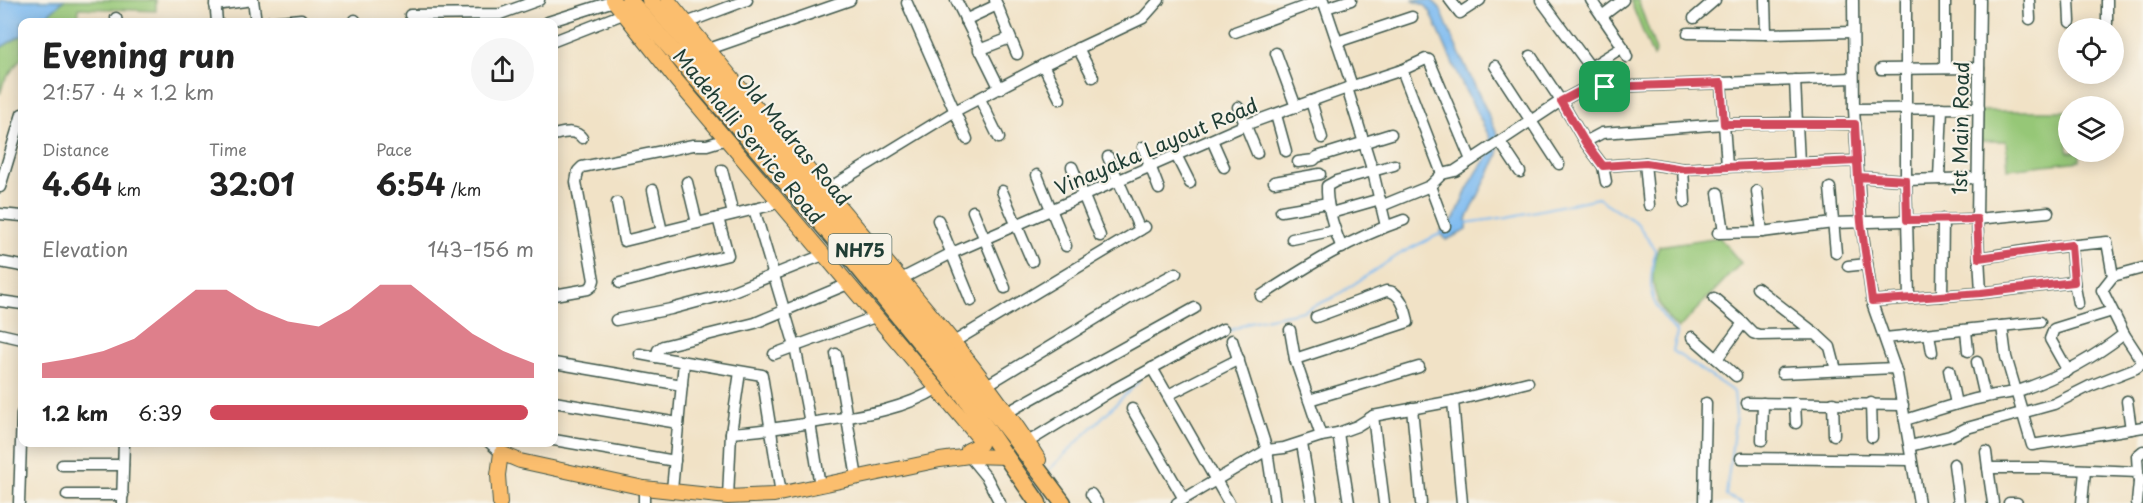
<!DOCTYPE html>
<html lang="en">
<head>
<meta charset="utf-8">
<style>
  :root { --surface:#fff; --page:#f6f6f6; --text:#222; --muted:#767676; --accent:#d1495b }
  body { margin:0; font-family:"Playpen Sans",sans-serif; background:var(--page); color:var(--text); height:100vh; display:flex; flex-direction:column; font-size:22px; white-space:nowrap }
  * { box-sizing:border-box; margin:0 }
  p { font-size:20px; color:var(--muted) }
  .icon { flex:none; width:33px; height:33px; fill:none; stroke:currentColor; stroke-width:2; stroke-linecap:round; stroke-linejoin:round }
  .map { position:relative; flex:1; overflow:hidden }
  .panel { position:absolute; left:18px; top:18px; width:540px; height:429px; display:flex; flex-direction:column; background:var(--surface); border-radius:12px; box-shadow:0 3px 15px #0003 }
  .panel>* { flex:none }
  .controls { position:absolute; left:2058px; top:18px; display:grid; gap:12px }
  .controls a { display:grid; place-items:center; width:66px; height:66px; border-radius:50%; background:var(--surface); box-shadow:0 3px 15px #0003; font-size:30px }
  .pin { position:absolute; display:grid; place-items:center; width:51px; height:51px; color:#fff; margin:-26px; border-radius:12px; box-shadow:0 3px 9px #0006 }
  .round { display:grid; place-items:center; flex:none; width:63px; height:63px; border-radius:32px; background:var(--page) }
  .head { display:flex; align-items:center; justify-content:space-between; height:102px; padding:0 24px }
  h1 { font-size:33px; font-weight:700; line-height:45px }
  .figures { display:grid; grid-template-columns:repeat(3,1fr); gap:9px; height:102px; padding:6px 24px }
  .figures div { display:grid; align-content:center }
  .figures b { font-size:30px; font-weight:700 }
  .figures small { font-size:16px; font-weight:400 }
  .figures p { font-size:16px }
  .chart { height:168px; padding:12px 24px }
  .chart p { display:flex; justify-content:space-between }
  .chart svg { width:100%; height:108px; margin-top:6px; fill:var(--accent); opacity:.7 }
  ul { padding:0 24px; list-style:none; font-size:20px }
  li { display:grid; grid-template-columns:96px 72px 1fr; align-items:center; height:45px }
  li i { height:15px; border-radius:8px; background:var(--accent) }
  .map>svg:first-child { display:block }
</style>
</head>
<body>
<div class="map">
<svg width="2143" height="503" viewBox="0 0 2143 503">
  <rect width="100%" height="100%" fill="#f7f3e8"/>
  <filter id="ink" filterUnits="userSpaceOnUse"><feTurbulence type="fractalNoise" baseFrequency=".0167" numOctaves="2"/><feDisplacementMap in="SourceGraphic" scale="12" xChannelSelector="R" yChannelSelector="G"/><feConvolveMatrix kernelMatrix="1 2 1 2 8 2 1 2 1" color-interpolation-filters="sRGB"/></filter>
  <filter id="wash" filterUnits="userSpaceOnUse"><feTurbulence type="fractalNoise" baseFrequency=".008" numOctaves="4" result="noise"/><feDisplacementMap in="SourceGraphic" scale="24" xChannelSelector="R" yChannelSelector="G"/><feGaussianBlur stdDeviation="1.35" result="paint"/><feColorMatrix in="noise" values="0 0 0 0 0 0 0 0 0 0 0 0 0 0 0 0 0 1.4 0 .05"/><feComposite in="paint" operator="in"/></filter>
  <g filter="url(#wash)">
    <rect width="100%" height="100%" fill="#f1e2c6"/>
    <g fill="#96c777" stroke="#5a8256" stroke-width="1.5">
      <polygon points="64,0 156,0 156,11 79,8 78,22 39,22"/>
      <polygon points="1630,0 1638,0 1656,51 1653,57"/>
      <polygon points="22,35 22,57 4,81 0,94 0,48"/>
      <polygon points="1980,111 2068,111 2068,152 2080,152 2080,161 2008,169 2006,141 1980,141"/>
      <path d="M1719,237L1741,263L1678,329C1654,307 1646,277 1659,246Z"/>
    </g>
    <g fill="#7ebbf1" stroke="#4e7c92" stroke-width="1.5">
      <polygon points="0,0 64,0 39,22 22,22 22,35 0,48"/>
      <polygon points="1412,0 1432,0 1440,8 1454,42 1499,137 1490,144 1490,138 1460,80 1430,11 1426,6"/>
      <path d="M1499,145L1498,155L1467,219V230L1446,240L1440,231C1458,222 1459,204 1468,188C1475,175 1487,153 1499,145Z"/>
    </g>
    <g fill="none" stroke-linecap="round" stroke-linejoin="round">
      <g stroke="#7ebbf1" stroke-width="2">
        <path d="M1465,223L1508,217L1598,198L1637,223L1655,250C1648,295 1647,298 1677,333L1673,351L1734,392L1736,414L1726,496L1743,503"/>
        <polyline points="1225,333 1250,322 1303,311 1334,297 1403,252 1444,232"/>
        <polyline points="1047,472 1139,381"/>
      </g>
    </g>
  </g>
  <g filter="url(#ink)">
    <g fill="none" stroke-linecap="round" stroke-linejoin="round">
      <defs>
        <g id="minor">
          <polyline points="215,0 217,22"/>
          <polyline points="253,0 256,22"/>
          <polyline points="956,0 1000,89"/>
          <polyline points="995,0 1017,54"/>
          <polyline points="1323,0 1352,86"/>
          <polyline points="1450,0 1460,13 1480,0"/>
          <polyline points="1591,0 1623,47 1627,57"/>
          <polyline points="1765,0 1766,34 1852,32"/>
          <polyline points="1853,0 1854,109 1861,221 1873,306 1897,374 1919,503"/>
          <polyline points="1906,0 1906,180 1909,297"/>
          <polyline points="1945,0 1945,68"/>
          <polyline points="1980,0 1977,219 1981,293"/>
          <polyline points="2029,0 2030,19"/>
          <polyline points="2069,0 2070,22"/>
          <polyline points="2107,0 2107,23"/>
          <polyline points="907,3 967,139"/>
          <polyline points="215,5 253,0"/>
          <polyline points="1326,8 1351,0"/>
          <polyline points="410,15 500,14 539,0"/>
          <polyline points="1602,16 1623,0"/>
          <polyline points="116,18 117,22"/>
          <polyline points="1694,18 1715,0"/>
          <polyline points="355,20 355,22"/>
          <polyline points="965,20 997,5"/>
          <polyline points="269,22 301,19"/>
          <polyline points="548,22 614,1"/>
          <polyline points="686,23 747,0"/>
          <polyline points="1235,32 1322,0"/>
          <polyline points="1688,33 1766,34"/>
          <polyline points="554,41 623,14"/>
          <polyline points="1337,42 1412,17"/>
          <polyline points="1078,48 1093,77"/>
          <polyline points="709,49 850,0"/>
          <polyline points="979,50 1010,38"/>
          <polyline points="1276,53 1296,107"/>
          <polyline points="1531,56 1561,101 1580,91 1605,87 1541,0"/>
          <polyline points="1043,65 1060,99"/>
          <polyline points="1495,66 1559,164"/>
          <polyline points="1589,68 1623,47"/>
          <polyline points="1881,69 1979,68"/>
          <polyline points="1402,70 1442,174 1430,186 1445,226"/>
          <polyline points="1795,80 1797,123 1855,124"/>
          <polyline points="1721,83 1853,78"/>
          <polyline points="1347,88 1373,172 1386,226"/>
          <polyline points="980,99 999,138"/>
          <polyline points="1311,101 1322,138"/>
          <polyline points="1238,107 1257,153"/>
          <polyline points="1854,109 1979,108"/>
          <polyline points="1276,115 1286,151"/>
          <path d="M554,135C563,133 576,129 582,138"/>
          <polyline points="1212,140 1224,167"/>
          <polyline points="1500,142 1520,172"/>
          <polyline points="1585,142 1602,133 1724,124 1727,166"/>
          <polyline points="1143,147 1159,189"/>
          <polyline points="1176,155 1190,183"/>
          <polyline points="1108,157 1140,230"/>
          <polyline points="1298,162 1314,160 1317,157 1391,134"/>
          <polyline points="1645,163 1649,205"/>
          <polyline points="1799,163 1857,161"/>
          <polyline points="1603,166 1606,182"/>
          <polyline points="1072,167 1100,236"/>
          <polyline points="1683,169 1685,202"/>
          <polyline points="722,170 733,214"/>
          <polyline points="1442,174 1455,171 1561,101 1585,142 1603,166 1645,163 1683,169 1799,163 1797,123 1724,124 1721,83 1605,87"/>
          <polyline points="1037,175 1066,246"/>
          <polyline points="1858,177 1906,180 1977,178"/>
          <polyline points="1939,179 1942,108"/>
          <polyline points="687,182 697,223"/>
          <polyline points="1274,182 1320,174"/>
          <polyline points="0,187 22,114"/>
          <polyline points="1830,188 1836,253"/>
          <polyline points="653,190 662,232"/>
          <polyline points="826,190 955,111 1043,65 1143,18 1159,0"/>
          <polyline points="1002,191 1032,261"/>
          <polyline points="1757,191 1762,232"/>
          <polyline points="1718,193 1724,232"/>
          <polyline points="617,203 624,241 771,205 779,200"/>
          <polyline points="1381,206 1430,186"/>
          <polyline points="754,209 795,346 810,423 820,486"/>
          <polyline points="973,211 1005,288"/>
          <polyline points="1281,211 1328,203"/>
          <polyline points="1331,213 1380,199"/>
          <polyline points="0,214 22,216"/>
          <polyline points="938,220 971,301"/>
          <polyline points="1718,233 1762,232 1833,223 1977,219 2048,212"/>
          <polyline points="1292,239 1335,230"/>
          <path d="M1342,248C1334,229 1326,207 1327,186L1336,181L1394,165"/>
          <polyline points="0,262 22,266"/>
          <polyline points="1848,266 1867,264"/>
          <polyline points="2113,276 2143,268"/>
          <polyline points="901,279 952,253 1245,125 1347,88 1402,70 1426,59 1429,60 1471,160"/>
          <polyline points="2074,282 2078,303"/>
          <polyline points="620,283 728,255 718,218"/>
          <polyline points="1757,288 1816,334"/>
          <polyline points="554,295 588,289 592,286 594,280 576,182 578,171 582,167 693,145 707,145 727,139"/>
          <path d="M1261,296C1306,267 1353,237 1404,220"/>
          <polyline points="1942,296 1943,219"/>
          <polyline points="1714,298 1743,323"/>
          <polyline points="0,301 22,304"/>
          <polyline points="1872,301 1981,293 2074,282 2071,245"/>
          <polyline points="616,320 671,309 723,295 823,255"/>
          <polyline points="2002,326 2006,357 2032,445 2143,427"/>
          <polyline points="1290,330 1295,359 1321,436"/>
          <polyline points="1966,331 1968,351"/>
          <polyline points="0,334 22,339"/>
          <polyline points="1929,334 1932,352"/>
          <polyline points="1692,337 1717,359 1743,323 1753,333 1759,335 1816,334 1830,347 1836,370"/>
          <polyline points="1885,338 2040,322"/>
          <polyline points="1232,340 1267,450 1275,503"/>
          <polyline points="952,343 1145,227"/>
          <polyline points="640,354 656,357"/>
          <polyline points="774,354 875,317"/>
          <polyline points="836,354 857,478"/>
          <path d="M1295,359L1408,322C1406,310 1400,290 1386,291L1316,317"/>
          <polyline points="1717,359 1736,376"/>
          <polyline points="1977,362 1985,397"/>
          <polyline points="554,363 682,385"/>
          <polyline points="1152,368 1229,503"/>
          <polyline points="1949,370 1956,404"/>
          <polyline points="2068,371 2050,339 2054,329 2112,311"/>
          <polyline points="1782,373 1895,368"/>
          <polyline points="987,385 1131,297 1176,273"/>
          <polyline points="1168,395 1239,359"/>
          <polyline points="1309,400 1419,367"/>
          <polyline points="1453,401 1462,503"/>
          <polyline points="2127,401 2131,429"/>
          <polyline points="554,402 678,423"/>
          <polyline points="1747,403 1903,405"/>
          <polyline points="1795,403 1796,423"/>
          <polyline points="1833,403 1834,435"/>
          <polyline points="1871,403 1872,437"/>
          <polyline points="1412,408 1421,503"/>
          <polyline points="1132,409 1184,499"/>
          <polyline points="1008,412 1195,308"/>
          <polyline points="1373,416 1384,503"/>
          <path d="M1905,420C1932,412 1958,402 1986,397C1996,394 2008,394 2018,391C2057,378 2092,359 2124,334"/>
          <path d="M731,433C762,431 792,426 823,421C863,415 903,410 938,388"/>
          <polyline points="1338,433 1349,503"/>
          <polyline points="554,440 675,461"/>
          <polyline points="1762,440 1763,403"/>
          <polyline points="489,442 501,453"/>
          <polyline points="1028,442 1111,391 1223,329"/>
          <polyline points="1302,444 1312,503"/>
          <polyline points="1910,446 1950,436 1967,428 2054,404 2090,386 2136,368 2143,363 2124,334 2102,290 2113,276 2107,242 2037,249 1979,258"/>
          <polyline points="1986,452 1988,468"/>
          <polyline points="969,456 987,478 1000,503"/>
          <polyline points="1741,458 1911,460"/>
          <polyline points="1954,464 1959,503"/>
          <polyline points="62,465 123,465"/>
          <polyline points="2138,472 2137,456 2143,451"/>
          <polyline points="644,488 644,503"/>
          <polyline points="672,490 684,362"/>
          <polyline points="781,494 762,375 656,357 658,350 663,346 755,323 848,284"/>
          <polyline points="1091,494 1097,503"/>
          <polyline points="67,495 123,495"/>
          <polyline points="728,497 731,433 740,372"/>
          <polyline points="19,503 22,413"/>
          <polyline points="122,503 124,442"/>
          <polyline points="1177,503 1267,450 1284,448 1321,436 1338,433 1357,426 1373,416 1453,401 1528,382"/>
          <polyline points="1704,503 1706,403"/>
          <polyline points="1993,503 1988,468 2042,468 2138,472 2139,482"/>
          <polyline points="2009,503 2017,503"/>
          <polyline points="2082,503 2085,471"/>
          <polyline points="2137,503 2139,482 2143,481"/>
        </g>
        <g id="major">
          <polyline points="613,0 676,80 978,437 981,444 968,450 969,456"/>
          <path d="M668,0C733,80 799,159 866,238C927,309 989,381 1039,460"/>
          <polyline points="500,503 498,475 501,453 520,461 644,488 728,497 774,495 940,460 969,456 1007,457"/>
        </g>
        <g id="highway">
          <polyline points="629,0 844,250 964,396 1038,503"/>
          <path d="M650,0C790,166 934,328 1063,503"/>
        </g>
      </defs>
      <use href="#minor" stroke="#3e564a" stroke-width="13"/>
      <use href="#major" stroke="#3e564a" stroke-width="16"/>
      <use href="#highway" stroke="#3e564a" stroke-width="19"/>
      <use href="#minor" stroke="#fff" stroke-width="10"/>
      <use href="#major" stroke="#fbbe6e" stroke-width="14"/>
      <use href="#highway" stroke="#fbbe6e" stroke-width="16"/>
    </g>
  </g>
  <g fill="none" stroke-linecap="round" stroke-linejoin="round" filter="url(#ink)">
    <defs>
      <path id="route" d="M1605,87L1721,83L1724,124H1855C1857,157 1858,190 1861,222C1864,248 1869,275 1872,301L1981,293L2074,282L2071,245L1979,258L1977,219L1907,220L1906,180L1858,177L1857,161L1683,169L1646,163L1603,166L1585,142L1561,101L1580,91L1605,87"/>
    </defs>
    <use href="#route" stroke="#fff" stroke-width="12"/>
    <use href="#route" stroke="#d1495b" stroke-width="8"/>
  </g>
  <g text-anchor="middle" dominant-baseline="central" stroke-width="4.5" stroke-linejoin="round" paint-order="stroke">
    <rect fill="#f7f3e8" stroke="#60746a" stroke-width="1.5" x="828.5" y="234" width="63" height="30" rx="4.5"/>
    <g font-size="18" font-weight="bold" fill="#1f3d34">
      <text x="860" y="249">NH75</text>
    </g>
    <g font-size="20" fill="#1f3d34" stroke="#f7f3e8">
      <text transform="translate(1960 128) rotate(-89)">1st Main Road</text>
      <text transform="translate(749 136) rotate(50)">Madehalli Service Road</text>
      <text transform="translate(794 139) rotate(50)">Old Madras Road</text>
      <text transform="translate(1156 146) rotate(-23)">Vinayaka Layout Road</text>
    </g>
  </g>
</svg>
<div class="controls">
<a><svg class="icon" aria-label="locate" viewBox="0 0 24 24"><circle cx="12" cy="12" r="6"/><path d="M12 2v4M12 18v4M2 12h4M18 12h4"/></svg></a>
<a><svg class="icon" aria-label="layers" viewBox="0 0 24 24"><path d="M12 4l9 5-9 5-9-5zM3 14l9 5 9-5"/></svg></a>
</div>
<div class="pin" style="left:1605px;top:87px;background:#1e9e55"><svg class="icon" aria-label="arrive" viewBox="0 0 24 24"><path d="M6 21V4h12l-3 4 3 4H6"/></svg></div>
<section class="panel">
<div class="head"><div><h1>Evening run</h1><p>21:57 · 4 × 1.2 km</p></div><a class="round"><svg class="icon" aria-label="share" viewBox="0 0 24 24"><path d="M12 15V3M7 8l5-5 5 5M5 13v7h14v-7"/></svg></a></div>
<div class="figures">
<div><p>Distance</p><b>4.64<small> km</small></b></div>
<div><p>Time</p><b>32:01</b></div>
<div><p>Pace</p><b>6:54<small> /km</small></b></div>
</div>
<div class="chart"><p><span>Elevation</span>143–156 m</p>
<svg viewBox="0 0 160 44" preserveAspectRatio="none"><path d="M0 44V38L10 36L20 33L30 28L40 18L50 8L60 8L70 16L80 21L90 23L100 16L110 6L120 6L130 16L140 26L150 33L160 38V44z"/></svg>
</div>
<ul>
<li><b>1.2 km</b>6:39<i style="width:98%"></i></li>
</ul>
</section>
</div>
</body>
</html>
